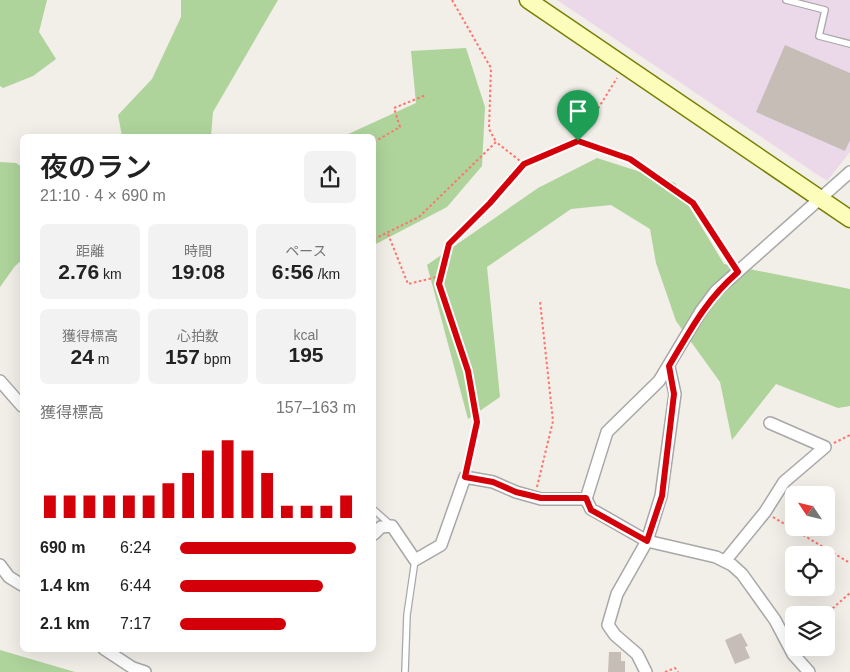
<!DOCTYPE html>
<html lang="ja">
<head>
<meta charset="utf-8">
<style>
  :root { --surface:#fff; --page:#f2f2f2; --text:#222; --muted:#767676; --accent:#d3000a }
  body { margin:0; font-family:Helvetica,"Noto Sans JP",sans-serif; background:var(--page); color:var(--text); height:100vh; display:flex; flex-direction:column; font-size:19px; white-space:nowrap }
  * { box-sizing:border-box; margin:0 }
  p { font-size:16px; color:var(--muted) }
  .icon { flex:none; width:28px; height:28px; fill:none; stroke:currentColor; stroke-width:2; stroke-linecap:round; stroke-linejoin:round }
  .map { position:relative; flex:1; overflow:hidden }
  .details { position:absolute; left:20px; top:134px; width:356px; height:518px; display:flex; flex-direction:column; background:var(--surface); border-radius:8px; box-shadow:0 5px 20px #0002 }
  .details>* { flex:none }
  .needle { width:32px; rotate:305deg }
  .tools { position:absolute; left:785px; top:486px; display:grid; gap:10px }
  .tools a { display:grid; place-items:center; width:50px; height:50px; border-radius:8px; background:var(--surface); box-shadow:0 5px 20px #0002; font-size:25px }
  .pin { position:absolute; display:grid; place-items:center; width:42px; height:42px; color:#fff; margin:-51px -21px; border-radius:50% 50% 50% 0; rotate:-45deg; box-shadow:0 0 5px #0007 }
  .pin .icon { rotate:45deg }
  .round { display:grid; place-items:center; flex:none; width:52px; height:52px; border-radius:8px; background:var(--page) }
  .headline { display:flex; align-items:center; justify-content:space-between; height:85px; padding:0 20px }
  h1 { font-size:28px; font-weight:600; line-height:38px }
  .metrics { display:grid; grid-template-columns:repeat(3,1fr); gap:8px; height:85px; padding:5px 20px }
  .metrics div { display:grid; align-content:center; border-radius:8px; background:var(--page); text-align:center }
  .metrics b { font-size:21px; font-weight:600 }
  .metrics small { font-size:14px; font-weight:400 }
  .metrics p { font-size:14px }
  .chart { height:140px; padding:10px 20px }
  .chart p { display:flex; justify-content:space-between }
  .chart svg { width:100%; height:90px; margin-top:5px; stroke:var(--accent); stroke-width:6 }
  ul { padding:0 20px; list-style:none; font-size:16px }
  li { display:grid; grid-template-columns:80px 60px 1fr; align-items:center; height:38px }
  li i { height:12px; border-radius:6px; background:var(--accent) }
  .map>svg:first-child { display:block }
</style>
</head>
<body>
<div class="map">
<svg width="850" height="672" viewBox="0 0 850 672">
  <rect width="100%" height="100%" fill="#f2eee8"/>
  <polygon fill="#ebd9e9" points="557,0 850,0 850,152 827,181"/>
  <g fill="#aed39b">
    <polygon points="0,0 47,0 39,32 56,59 33,76 3,88 0,86"/>
    <polygon points="181,0 278,0 213,112 211,136 122,136 118,115 152,79 181,17"/>
    <polygon points="466,48 485,107 482,166 447,207 374,245 374,136 344,136 416,103 411,51"/>
    <polygon points="597,158 675,183 724,264 850,289 850,406 838,408 776,384 732,440 720,382 676,321 656,263 650,229 611,205 571,209 487,267 500,397 468,419 427,265 538,188"/>
    <polygon points="0,162 16,163 22,167 22,260 15,266 0,287"/>
    <polygon points="0,650 75,672 0,672"/>
  </g>
  <g fill="#c7bdb7">
    <polygon points="785,45 850,73 850,140 845,151 756,112"/>
    <polygon points="741,633 748,646 745,647 750,658 735,664 725,640"/>
    <polygon points="609,652 621,652 621,661 625,661 625,672 608,672"/>
  </g>
  <g fill="none" stroke-linecap="round" stroke-linejoin="round">
    <defs>
      <g id="lane">
        <polyline points="786,0 825,10 819,36 850,44"/>
        <polyline points="374,510 391,525"/>
        <polyline points="405,672 407,615 415,560"/>
      </g>
      <g id="street">
        <polyline points="0,381 22,406"/>
        <polyline points="586,499 591,509 647,541 716,557 732,565 742,574 775,620 793,654 809,672"/>
        <polyline points="374,534 381,527 392,526 415,560 441,545 465,477 493,482 516,492 541,499 586,499 607,432 659,381 701,311 716,291 850,172"/>
        <polyline points="725,561 765,512 784,482 825,447 770,423"/>
        <polyline points="0,565 9,577 22,585"/>
        <polyline points="104,649 133,668 145,672"/>
        <polyline points="646,672 637,654 615,635 608,625 617,594 647,541 661,496 675,394 669,367"/>
      </g>
      <polyline id="secondary" points="528,0 850,219"/>
    </defs>
    <use href="#lane" stroke="#a8a8a8" stroke-width="8"/>
    <use href="#street" stroke="#a8a8a8" stroke-width="14"/>
    <use href="#secondary" stroke="#788000" stroke-width="19"/>
    <g stroke="#ff746c" stroke-width="2" stroke-dasharray="2.5 2.5" stroke-linecap="butt">
      <polyline points="452,0 491,68 489,129 496,142"/>
      <polyline points="578,141 630,159 693,203 732,262"/>
      <polyline points="374,142 400,127 394,108 426,95"/>
      <polyline points="388,234 408,284 441,276"/>
      <polyline points="374,239 419,217 496,142 524,164 578,141 617,78"/>
      <polyline points="834,443 850,435"/>
      <polyline points="467,467 477,422 468,371 439,284 449,244 490,203 524,164"/>
      <polyline points="537,487 553,421 540,301"/>
      <polyline points="773,517 850,563"/>
      <polyline points="825,615 850,593"/>
      <polyline points="665,672 675,668 678,672"/>
    </g>
    <use href="#lane" stroke="#fff" stroke-width="5.5"/>
    <use href="#street" stroke="#fff" stroke-width="11"/>
    <use href="#secondary" stroke="#fcfcbb" stroke-width="16"/>
  </g>
  <g fill="none" stroke-linecap="round" stroke-linejoin="round">
    <defs>
      <path id="route" d="M578,141L630,159L693,203L738,272C705,301 691,329 669,366L674,394L662,496L647,541L591,510L586,498H541L516,492L493,482L465,477L477,422L468,371L439,284L449,244L490,203L524,164Z"/>
    </defs>
    <use href="#route" stroke="#fff" stroke-width="10"/>
    <use href="#route" stroke="#d3000a" stroke-width="6"/>
  </g>
</svg>
<div class="tools">
<a><svg class="needle" viewBox="-14 -14 28 28"><path d="M0-13l5 13h-10z" fill="#e53935"/><path d="M0 13l5-13h-10z" fill="#767676"/></svg></a>
<a><svg class="icon" aria-label="locate" viewBox="0 0 24 24"><circle cx="12" cy="12" r="6"/><path d="M12 2v4M12 18v4M2 12h4M18 12h4"/></svg></a>
<a><svg class="icon" aria-label="layers" viewBox="0 0 24 24"><path d="M12 4l9 5-9 5-9-5zM3 14l9 5 9-5"/></svg></a>
</div>
<div class="pin" style="left:578px;top:141px;background:#1e9e55"><svg class="icon" aria-label="arrive" viewBox="0 0 24 24"><path d="M6 21V4h12l-3 4 3 4H6"/></svg></div>
<section class="details">
<div class="headline"><div><h1>夜のラン</h1><p>21:10 · 4 × 690 m</p></div><a class="round"><svg class="icon" aria-label="share" viewBox="0 0 24 24"><path d="M12 15V3M7 8l5-5 5 5M5 13v7h14v-7"/></svg></a></div>
<div class="metrics">
<div><p>距離</p><b>2.76<small> km</small></b></div>
<div><p>時間</p><b>19:08</b></div>
<div><p>ペース</p><b>6:56<small> /km</small></b></div>
</div>
<div class="metrics">
<div><p>獲得標高</p><b>24<small> m</small></b></div>
<div><p>心拍数</p><b>157<small> bpm</small></b></div>
<div><p>kcal</p><b>195</b></div>
</div>
<div class="chart"><p><span>獲得標高</span>157–163 m</p>
<svg viewBox="0 0 160 44" preserveAspectRatio="none"><path d="M5 44V33M15 44V33M25 44V33M35 44V33M45 44V33M55 44V33M65 44V27M75 44V22M85 44V11M95 44V6M105 44V11M115 44V22M125 44V38M135 44V38M145 44V38M155 44V33"/></svg>
</div>
<ul>
<li><b>690 m</b>6:24<i style="width:100%"></i></li>
<li><b>1.4 km</b>6:44<i style="width:81%"></i></li>
<li><b>2.1 km</b>7:17<i style="width:60%"></i></li>
</ul>
</section>
</div>
</body>
</html>
